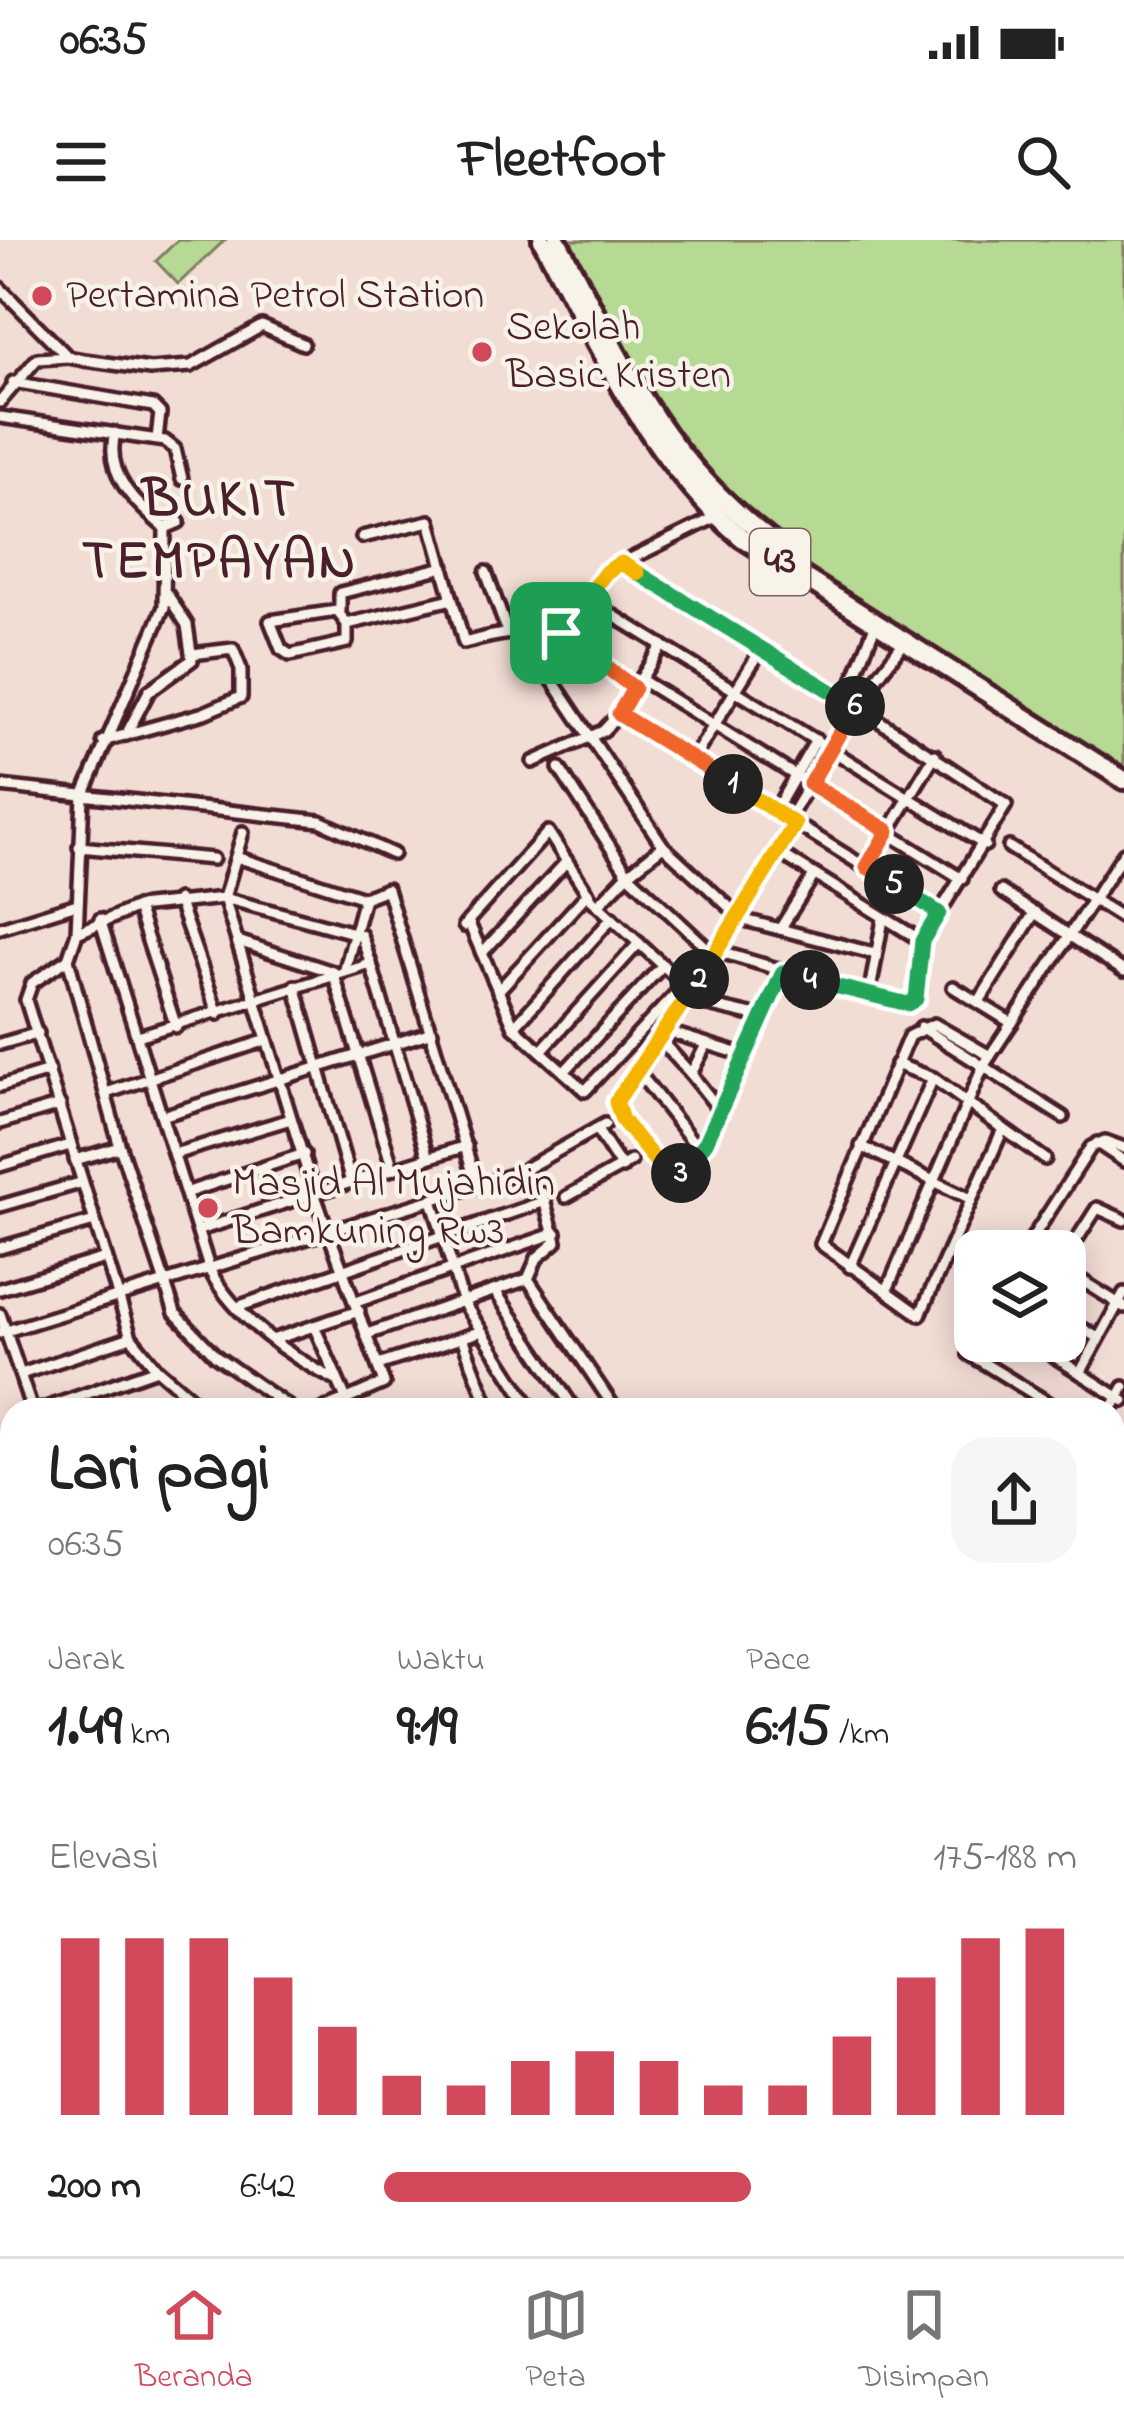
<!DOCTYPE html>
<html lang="id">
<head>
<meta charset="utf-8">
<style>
  :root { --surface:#fff; --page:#f6f6f6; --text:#222; --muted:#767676; --line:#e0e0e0; --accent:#d1495b }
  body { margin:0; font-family:"Indie Flower",sans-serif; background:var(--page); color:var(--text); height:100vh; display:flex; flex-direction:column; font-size:45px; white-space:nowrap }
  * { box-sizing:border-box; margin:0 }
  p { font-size:39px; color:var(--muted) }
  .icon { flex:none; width:66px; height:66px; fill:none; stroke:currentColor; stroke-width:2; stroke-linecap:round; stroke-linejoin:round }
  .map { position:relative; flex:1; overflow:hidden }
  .side { position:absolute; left:0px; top:1158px; width:1125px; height:858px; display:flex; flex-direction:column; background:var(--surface); border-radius:36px 36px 0 0; box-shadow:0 6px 30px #0003 }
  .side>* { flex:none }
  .fabs { position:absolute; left:954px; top:990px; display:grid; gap:24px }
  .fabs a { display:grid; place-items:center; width:132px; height:132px; border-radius:24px; background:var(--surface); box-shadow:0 6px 30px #0003; font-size:60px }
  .pin { position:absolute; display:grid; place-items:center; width:102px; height:102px; color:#fff; margin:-51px; border-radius:24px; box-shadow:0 6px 18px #0006 }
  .km { position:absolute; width:60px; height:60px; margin:-30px; border-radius:50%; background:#222; color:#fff; font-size:33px; line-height:60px; text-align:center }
  .round { display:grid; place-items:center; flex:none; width:126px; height:126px; border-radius:36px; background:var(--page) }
  .overview { display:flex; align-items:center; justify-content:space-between; height:204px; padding:0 48px }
  h1 { font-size:66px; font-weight:700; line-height:90px }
  .figures { display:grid; grid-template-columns:repeat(3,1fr); gap:18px; height:204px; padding:12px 48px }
  .figures div { display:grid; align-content:center }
  .figures b { font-size:60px; font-weight:700 }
  .figures small { font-size:33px; font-weight:400 }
  .figures p { font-size:33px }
  .chart { height:336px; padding:24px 48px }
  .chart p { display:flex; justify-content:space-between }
  .chart svg { width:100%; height:216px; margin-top:12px; stroke:var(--accent); stroke-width:6 }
  ul { padding:0 48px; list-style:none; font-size:39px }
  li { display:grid; grid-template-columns:192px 144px 1fr; align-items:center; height:90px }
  li i { height:30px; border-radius:15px; background:var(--accent) }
  .status { display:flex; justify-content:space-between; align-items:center; height:84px; padding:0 60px; background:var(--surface); direction:ltr }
  .status svg { height:33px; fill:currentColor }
  header { display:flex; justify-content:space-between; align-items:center; height:156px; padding:0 48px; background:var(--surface); font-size:54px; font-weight:700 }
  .menu { display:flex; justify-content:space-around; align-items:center; height:168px; border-top:3px solid var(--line); background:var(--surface); font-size:33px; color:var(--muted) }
  .menu a { display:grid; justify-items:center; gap:6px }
  .menu .current { color:var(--accent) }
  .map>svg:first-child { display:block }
</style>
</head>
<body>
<div class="status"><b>06:35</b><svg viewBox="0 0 49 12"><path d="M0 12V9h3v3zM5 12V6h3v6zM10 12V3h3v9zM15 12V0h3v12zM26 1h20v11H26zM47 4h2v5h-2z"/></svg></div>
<header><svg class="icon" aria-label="menu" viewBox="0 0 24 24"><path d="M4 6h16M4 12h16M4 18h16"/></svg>Fleetfoot<svg class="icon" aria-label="search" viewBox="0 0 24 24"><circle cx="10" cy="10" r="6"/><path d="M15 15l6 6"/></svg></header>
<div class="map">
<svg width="1124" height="2016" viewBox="0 0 1124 2016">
  <rect width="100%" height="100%" fill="#f2ddd4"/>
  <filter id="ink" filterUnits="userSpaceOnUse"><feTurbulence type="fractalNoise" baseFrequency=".00833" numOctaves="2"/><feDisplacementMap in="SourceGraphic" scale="24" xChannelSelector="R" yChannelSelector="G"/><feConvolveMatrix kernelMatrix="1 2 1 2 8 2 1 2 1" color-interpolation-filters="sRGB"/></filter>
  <g filter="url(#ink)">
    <polygon fill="#eecec6" points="554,2004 782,2004 785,2016 558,2016"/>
    <g fill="#b6d994" stroke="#807c60" stroke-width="3">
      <polygon points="178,0 225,0 178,44 156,21"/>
      <polygon points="553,0 1124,0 1124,531 782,316 698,246"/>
    </g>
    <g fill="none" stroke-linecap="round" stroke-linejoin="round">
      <polyline stroke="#8fd3f1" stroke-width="15" points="798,2004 801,2016"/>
      <defs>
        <g id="street">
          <polyline points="0,48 68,117 84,120 150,129 191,126 262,86 303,104"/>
          <polyline points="13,142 153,166 160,173 157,199"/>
          <polyline points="0,162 37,119 68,117"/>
          <polyline points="0,177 165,201 175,209 182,239"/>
          <path d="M115,193C104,235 136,264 165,288"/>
          <polyline points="179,282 165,288 164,367 83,556 77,693 68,719 120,907 175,1073 216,1116 293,1170"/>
          <polyline points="362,297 430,281 452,359"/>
          <polyline points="621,323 846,459 1006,565 922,701 916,759 907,763 872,755"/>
          <polyline points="486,332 507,391"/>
          <polyline points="585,358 985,605"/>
          <polyline points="340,371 340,353 444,327"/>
          <path d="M347,384V402L290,415L281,409L270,381L337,371L347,384L452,359L464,403C556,378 562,395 634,447"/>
          <polyline points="561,393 606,331 718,276"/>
          <polyline points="524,398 663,606"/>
          <polyline points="662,405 619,474 939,673"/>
          <polyline points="640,439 962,639"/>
          <polyline points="846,459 876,383"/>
          <polyline points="126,495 149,451 192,420 187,385 167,354"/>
          <polyline points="103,501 204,473 241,457 241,429 233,409 192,414"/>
          <polyline points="693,519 762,408"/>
          <polyline points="533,522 603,491 619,474"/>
          <polyline points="559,528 628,634 663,606 728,666"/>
          <polyline points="0,546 320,581 393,614"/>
          <polyline points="775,571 816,500"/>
          <polyline points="788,580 856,465 904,402"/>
          <polyline points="243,592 224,658 361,695 371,724"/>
          <polyline points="79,607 213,619"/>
          <polyline points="1009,607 1124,679"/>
          <polyline points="778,612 922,701"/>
          <polyline points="236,617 364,658"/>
          <polyline points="867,627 935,515"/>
          <polyline points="1001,651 1124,731"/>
          <polyline points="178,660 218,774"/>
          <polyline points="598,665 628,634 706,707"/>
          <polyline points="137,667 176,787"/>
          <polyline points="737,678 876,714"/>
          <path d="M100,679L210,1031C235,1077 289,1117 336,1140"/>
          <polyline points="464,686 468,681 548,592 592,660 680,741 676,753 585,851 514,787 468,681"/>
          <polyline points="0,688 77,664"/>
          <polyline points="780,689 814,635"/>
          <polyline points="77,693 137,667 224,658 314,953 384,1143 322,1170"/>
          <polyline points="238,701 333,732"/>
          <polyline points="717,711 869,756 883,679"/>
          <polyline points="482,713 567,621"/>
          <polyline points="68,719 32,743 26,760 131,1097 157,1129 205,1170"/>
          <polyline points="345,729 364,658 387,649 477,946"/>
          <polyline points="333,732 393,929"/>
          <polyline points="295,746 351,942"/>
          <polyline points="953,747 1012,783"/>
          <polyline points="498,751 588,653"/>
          <polyline points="686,760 764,778"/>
          <polyline points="980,760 1035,672"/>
          <polyline points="514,787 612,678"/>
          <polyline points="921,787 1063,877"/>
          <polyline points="666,791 743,815"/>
          <polyline points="138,796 371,724 428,918"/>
          <polyline points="660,800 691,834"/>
          <polyline points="0,804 38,793"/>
          <polyline points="541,811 639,703"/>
          <polyline points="990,816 934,784 909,796 821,1004 920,1075 1003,889"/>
          <polyline points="896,824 933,838 1045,919"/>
          <polyline points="564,832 663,725"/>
          <polyline points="639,833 700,911 721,872 691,834 706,805"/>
          <polyline points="0,846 49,831"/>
          <polyline points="106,853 267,800"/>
          <polyline points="721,872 783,732"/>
          <polyline points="162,876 432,792"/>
          <polyline points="0,883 60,865"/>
          <polyline points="597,890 622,928"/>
          <polyline points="1097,903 1124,921"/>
          <polyline points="861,906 971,959"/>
          <polyline points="700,911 685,931 668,936 622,880 616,859 639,833 795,584"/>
          <polyline points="174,914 291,879"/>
          <polyline points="75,920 120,907"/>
          <polyline points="0,926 70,905"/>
          <polyline points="188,952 304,914"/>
          <polyline points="566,957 631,921"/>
          <polyline points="432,960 463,1062 532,1170"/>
          <polyline points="0,966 80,943"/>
          <polyline points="199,990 466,906"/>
          <polyline points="0,1008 91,982"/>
          <polyline points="1024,1011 1091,907 1105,901 1124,908"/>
          <polyline points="1065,1018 1097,968 1124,980"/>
          <polyline points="850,1027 933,838"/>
          <polyline points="1065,1030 1124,1067"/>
          <polyline points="528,1039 616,1170"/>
          <polyline points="528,1039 537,1018 556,1002 542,953"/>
          <polyline points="0,1049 102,1019"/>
          <polyline points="887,1050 984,825 1124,613"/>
          <polyline points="495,1051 575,1170"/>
          <polyline points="356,1062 556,993"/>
          <polyline points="237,1067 545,961"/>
          <polyline points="0,1074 32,1170"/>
          <polyline points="1065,1078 1098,1098"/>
          <polyline points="975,1090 969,1114 1060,1170"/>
          <polyline points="0,1093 518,933 605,884"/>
          <polyline points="367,1094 528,1039"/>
          <polyline points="462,1098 490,1170"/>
          <polyline points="275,1099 314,1086"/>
          <polyline points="1030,1101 1124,1161"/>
          <polyline points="378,1125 479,1092"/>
          <polyline points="1080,1133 1124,1053"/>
          <polyline points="21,1134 131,1097"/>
          <polyline points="347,1161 314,1086 359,1071"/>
          <polyline points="40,1170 157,1129"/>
          <polyline points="165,1170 191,1161"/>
          <polyline points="1111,1170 1124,1147"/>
          <polyline points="1113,1202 1124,1209"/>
          <polyline points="0,1217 12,1257"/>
          <polyline points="0,1758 12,1753"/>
          <polyline points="1113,1874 1124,1888"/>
          <polyline points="0,1918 12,1956"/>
          <polyline points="0,1976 12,1972"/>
          <polyline points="789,2004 793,2016"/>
          <polyline points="41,2016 83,2004"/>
        </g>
        <g id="secondary">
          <polyline points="1113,1909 1124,1903"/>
          <polyline points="1113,1921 1124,1916"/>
          <polyline points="830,2016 864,2004"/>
          <polyline points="864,2016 898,2004"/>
        </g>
        <g id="highway">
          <path d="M542,0C599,106 648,219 742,298L1124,540"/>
          <path d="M557,0C628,133 664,227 793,317"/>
          <polyline points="0,1450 12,1488"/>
          <polyline points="0,1518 12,1556"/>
          <polyline points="148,2004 151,2016"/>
          <polyline points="169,2004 173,2016"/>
        </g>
      </defs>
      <use href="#street" stroke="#4a1f2b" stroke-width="18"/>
      <use href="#secondary" stroke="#4a1f2b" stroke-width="21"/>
      <use href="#highway" stroke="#4a1f2b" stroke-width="26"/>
      <use href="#street" stroke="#f7f3e8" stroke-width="9"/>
      <use href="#secondary" stroke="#f7f3e8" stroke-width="12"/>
      <use href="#highway" stroke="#f7f3e8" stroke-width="16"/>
    </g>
  </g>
  <g fill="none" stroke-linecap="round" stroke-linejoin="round" filter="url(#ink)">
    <defs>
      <polyline id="split-1" points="561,393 634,448 619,474 733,544"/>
      <polyline id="split-2" points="699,739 795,584 733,544"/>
      <polyline id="split-3" points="681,933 668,936 622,880 616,862 699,739"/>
      <polyline id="split-4" points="681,933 706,902 783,732 810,740"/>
      <polyline id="split-5" points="810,740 908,764 916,759 922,701 939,673 894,644"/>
      <polyline id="split-6" points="855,466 810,544 888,591 867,627 894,644"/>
      <polyline id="split-7" points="638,333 855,466"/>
      <polyline id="split-8" points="561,393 606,332 621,323 638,333"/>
    </defs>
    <use href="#split-1" stroke="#fff" stroke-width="24"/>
    <use href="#split-2" stroke="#fff" stroke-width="24"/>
    <use href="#split-3" stroke="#fff" stroke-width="24"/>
    <use href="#split-4" stroke="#fff" stroke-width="24"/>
    <use href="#split-5" stroke="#fff" stroke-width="24"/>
    <use href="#split-6" stroke="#fff" stroke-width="24"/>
    <use href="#split-7" stroke="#fff" stroke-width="24"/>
    <use href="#split-8" stroke="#fff" stroke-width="24"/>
    <use href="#split-1" stroke="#f0652b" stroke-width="15"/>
    <use href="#split-2" stroke="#f5b400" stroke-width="15"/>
    <use href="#split-3" stroke="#f5b400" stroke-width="15"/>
    <use href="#split-4" stroke="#22a559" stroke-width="15"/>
    <use href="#split-5" stroke="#22a559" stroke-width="15"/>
    <use href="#split-6" stroke="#f0652b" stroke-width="15"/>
    <use href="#split-7" stroke="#22a559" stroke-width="15"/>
    <use href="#split-8" stroke="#f5b400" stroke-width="15"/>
  </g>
  <g fill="#d1495b" stroke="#f7f3e8" stroke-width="4.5">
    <circle cx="42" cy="56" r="12"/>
    <circle cx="482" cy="112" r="12"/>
    <circle cx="208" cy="968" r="12"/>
  </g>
  <g text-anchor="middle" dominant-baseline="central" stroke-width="9" stroke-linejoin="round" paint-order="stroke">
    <rect fill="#f7f3e8" stroke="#7e5f64" stroke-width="3" x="750" y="289" width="60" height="66" rx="9"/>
    <g font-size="39" font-weight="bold" fill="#4a1f2b">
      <text x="780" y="322">43</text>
    </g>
    <g font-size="42" fill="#4a1f2b" stroke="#f7f3e8" text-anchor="start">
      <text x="66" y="56">Pertamina Petrol Station</text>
      <text x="506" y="88">Sekolah<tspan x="506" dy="48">Basic Kristen</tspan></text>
      <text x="232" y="944">Masjid Al Mujahidin<tspan x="232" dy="48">Bamkuning Rw3</tspan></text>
    </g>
    <g font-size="54" font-weight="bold" letter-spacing="3" fill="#4a1f2b" stroke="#f7f3e8">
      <text x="220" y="262">BUKIT<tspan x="220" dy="62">TEMPAYAN</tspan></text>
    </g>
  </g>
</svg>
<div class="fabs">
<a><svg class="icon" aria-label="layers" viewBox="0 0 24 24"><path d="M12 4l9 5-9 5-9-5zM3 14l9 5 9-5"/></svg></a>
</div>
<div class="pin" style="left:561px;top:393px;background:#1e9e55"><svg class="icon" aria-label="arrive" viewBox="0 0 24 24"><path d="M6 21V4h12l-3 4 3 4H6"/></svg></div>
<b class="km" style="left:733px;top:544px">1</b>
<b class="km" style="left:699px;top:739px">2</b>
<b class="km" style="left:681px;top:933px">3</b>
<b class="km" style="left:810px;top:740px">4</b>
<b class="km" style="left:894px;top:644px">5</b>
<b class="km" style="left:855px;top:466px">6</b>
<section class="side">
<div class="overview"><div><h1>Lari pagi</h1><p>06:35</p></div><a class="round"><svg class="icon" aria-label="share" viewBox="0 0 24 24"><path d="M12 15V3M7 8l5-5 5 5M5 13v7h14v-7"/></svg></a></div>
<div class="figures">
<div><p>Jarak</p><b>1.49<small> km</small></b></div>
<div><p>Waktu</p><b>9:19</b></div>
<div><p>Pace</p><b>6:15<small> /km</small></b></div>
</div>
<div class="chart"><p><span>Elevasi</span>175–188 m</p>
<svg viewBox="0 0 160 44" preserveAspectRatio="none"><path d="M5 44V8M15 44V8M25 44V8M35 44V16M45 44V26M55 44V36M65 44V38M75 44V33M85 44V31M95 44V33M105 44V38M115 44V38M125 44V28M135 44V16M145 44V8M155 44V6"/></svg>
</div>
<ul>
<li><b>200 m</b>6:42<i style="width:53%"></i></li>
</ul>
</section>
</div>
<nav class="menu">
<a class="current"><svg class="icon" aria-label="home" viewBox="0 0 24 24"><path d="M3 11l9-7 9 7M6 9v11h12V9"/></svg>Beranda</a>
<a><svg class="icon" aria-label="map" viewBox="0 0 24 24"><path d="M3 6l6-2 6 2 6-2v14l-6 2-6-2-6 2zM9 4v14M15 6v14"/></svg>Peta</a>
<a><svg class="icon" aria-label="saved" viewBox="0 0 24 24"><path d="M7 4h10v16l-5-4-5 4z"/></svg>Disimpan</a>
</nav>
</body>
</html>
